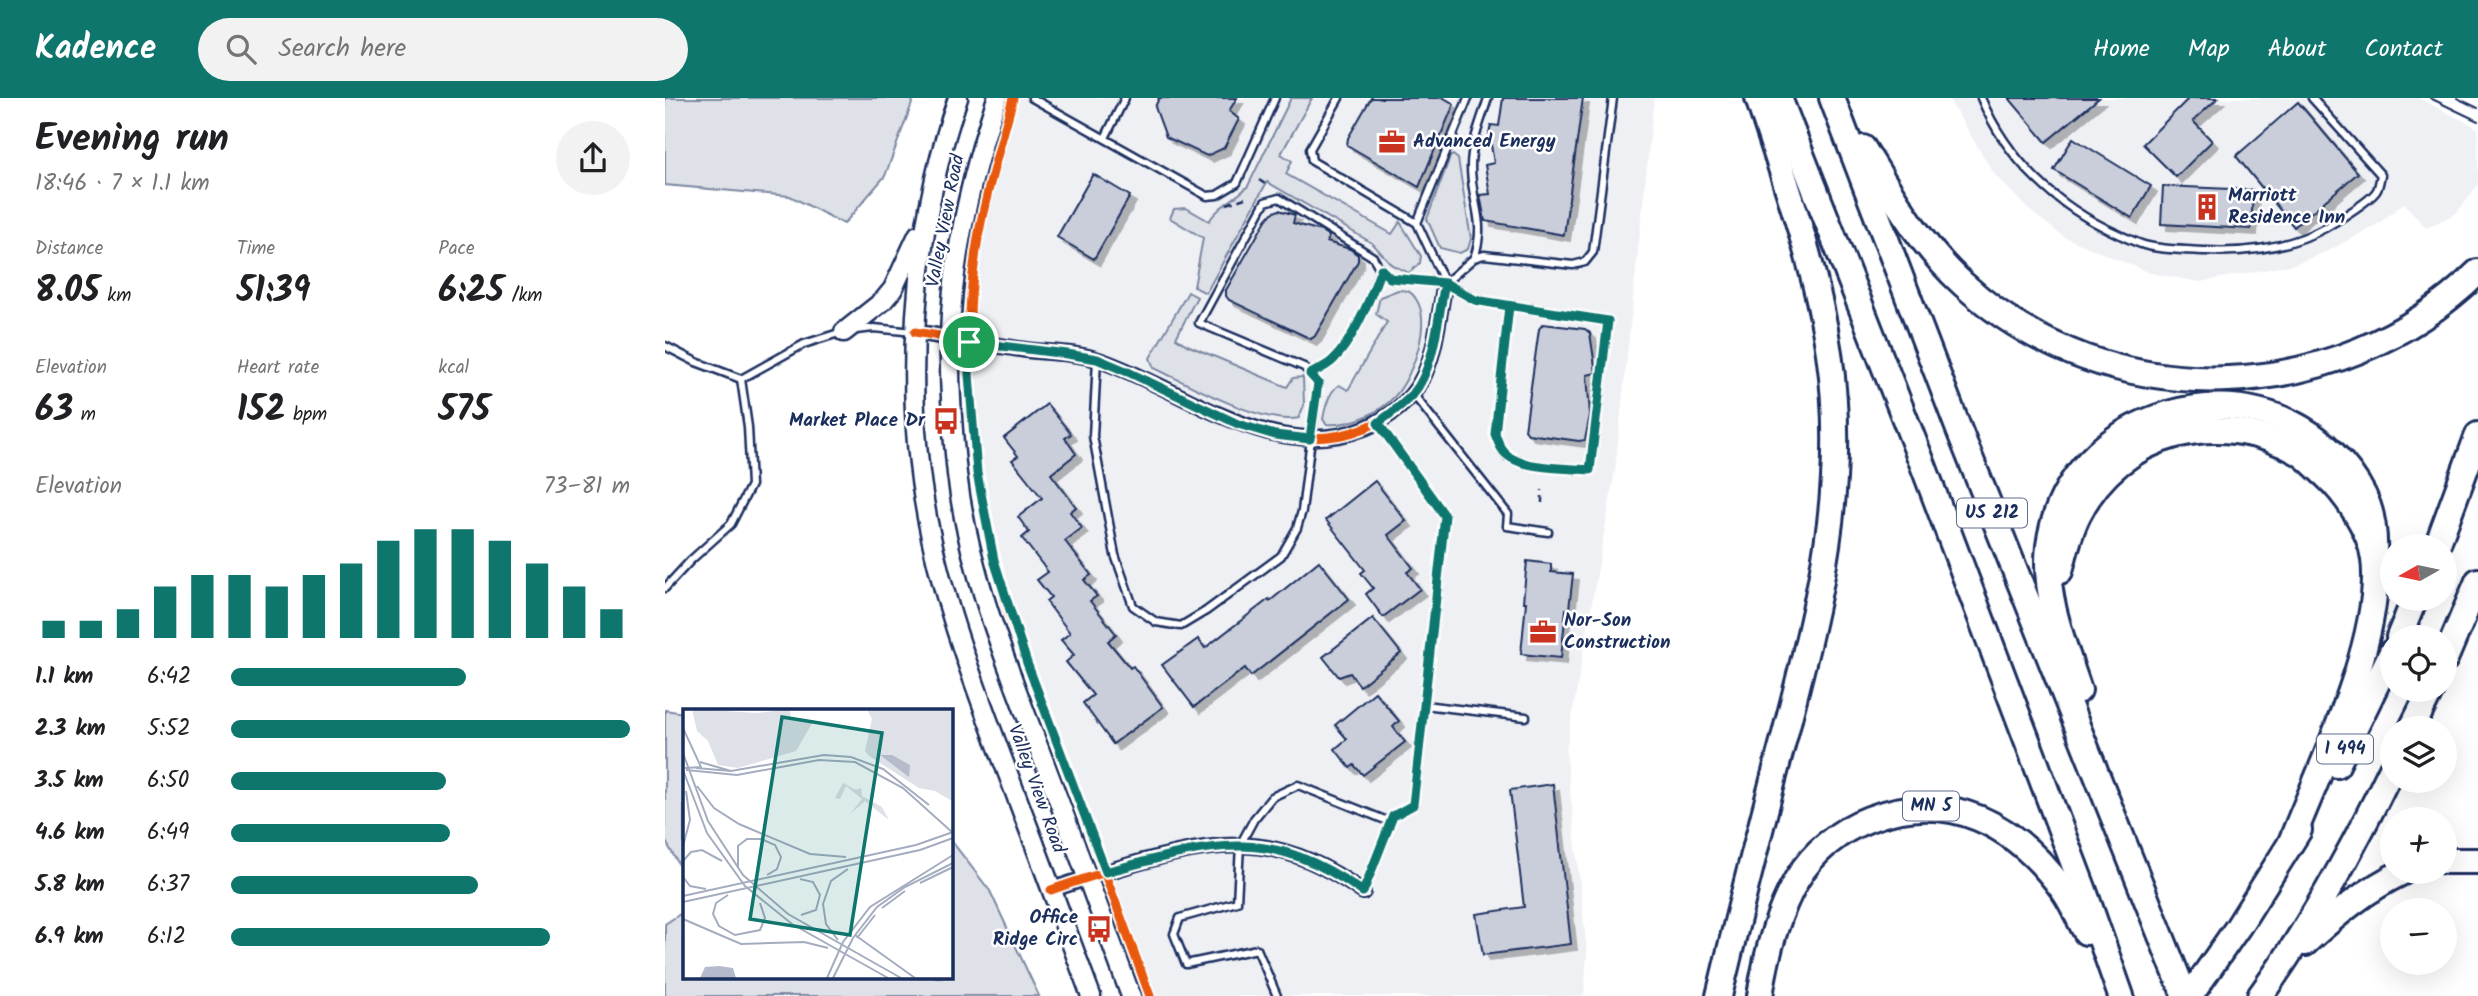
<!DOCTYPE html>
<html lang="en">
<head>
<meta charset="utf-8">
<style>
  :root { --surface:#fff; --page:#f2f2f2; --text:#202124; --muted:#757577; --accent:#0f766e }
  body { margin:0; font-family:Kalam,sans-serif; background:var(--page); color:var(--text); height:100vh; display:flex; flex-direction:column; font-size:26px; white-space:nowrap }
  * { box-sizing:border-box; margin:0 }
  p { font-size:23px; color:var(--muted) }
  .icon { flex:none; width:38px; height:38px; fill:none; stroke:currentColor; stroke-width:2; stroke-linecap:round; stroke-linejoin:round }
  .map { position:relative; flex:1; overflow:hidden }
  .side { display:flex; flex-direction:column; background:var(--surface); width:665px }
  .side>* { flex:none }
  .needle { width:46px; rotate:261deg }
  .buttons { position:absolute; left:1715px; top:436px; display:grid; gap:14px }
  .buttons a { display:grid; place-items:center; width:77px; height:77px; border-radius:50%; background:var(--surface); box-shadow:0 7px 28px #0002; font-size:35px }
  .pin { position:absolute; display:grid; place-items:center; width:60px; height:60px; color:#fff; margin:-30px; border:4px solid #fff; border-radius:50%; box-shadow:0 2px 7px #0007 }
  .round { display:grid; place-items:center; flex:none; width:74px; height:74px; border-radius:37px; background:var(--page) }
  .head { display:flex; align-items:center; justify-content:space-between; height:119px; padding:0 35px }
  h1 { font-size:38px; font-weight:600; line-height:52px }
  .stats { display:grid; grid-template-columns:repeat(3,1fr); gap:10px; height:119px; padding:7px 35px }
  .stats div { display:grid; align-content:center }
  .stats b { font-size:35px; font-weight:600 }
  .stats small { font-size:19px; font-weight:400 }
  .stats p { font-size:19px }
  .chart { height:196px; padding:14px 35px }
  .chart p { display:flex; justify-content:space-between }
  .chart svg { width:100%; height:126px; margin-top:7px; stroke:var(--accent); stroke-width:6 }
  ul { padding:0 35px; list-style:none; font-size:23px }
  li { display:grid; grid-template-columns:112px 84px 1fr; align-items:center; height:52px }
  li i { height:18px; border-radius:9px; background:var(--accent) }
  header { display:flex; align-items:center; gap:42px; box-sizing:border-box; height:98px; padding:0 35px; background:var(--accent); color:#fff }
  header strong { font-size:33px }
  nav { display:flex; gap:38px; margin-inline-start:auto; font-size:24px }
  .search { width:490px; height:63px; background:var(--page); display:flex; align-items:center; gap:18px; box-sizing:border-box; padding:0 24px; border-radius:38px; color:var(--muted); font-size:26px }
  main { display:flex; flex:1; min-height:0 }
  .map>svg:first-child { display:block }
</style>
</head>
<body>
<header>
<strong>Kadence</strong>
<div class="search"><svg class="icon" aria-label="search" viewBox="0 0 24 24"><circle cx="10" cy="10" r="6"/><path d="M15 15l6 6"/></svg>Search here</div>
<nav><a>Home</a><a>Map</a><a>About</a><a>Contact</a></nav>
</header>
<main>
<section class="side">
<div class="head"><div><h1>Evening run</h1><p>18:46 · 7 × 1.1 km</p></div><a class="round"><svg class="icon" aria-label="share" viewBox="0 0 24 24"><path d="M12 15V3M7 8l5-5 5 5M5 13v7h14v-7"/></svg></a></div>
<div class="stats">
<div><p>Distance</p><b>8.05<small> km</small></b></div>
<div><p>Time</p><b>51:39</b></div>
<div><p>Pace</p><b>6:25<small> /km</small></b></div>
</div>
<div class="stats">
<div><p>Elevation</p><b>63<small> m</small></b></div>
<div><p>Heart rate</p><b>152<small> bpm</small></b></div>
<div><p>kcal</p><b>575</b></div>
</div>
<div class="chart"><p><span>Elevation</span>73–81 m</p>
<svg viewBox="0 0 160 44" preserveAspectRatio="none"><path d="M5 44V38M15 44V38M25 44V34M35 44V26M45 44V22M55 44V22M65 44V26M75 44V22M85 44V18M95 44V10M105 44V6M115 44V6M125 44V10M135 44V18M145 44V26M155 44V34"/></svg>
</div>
<ul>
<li><b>1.1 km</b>6:42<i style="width:59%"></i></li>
<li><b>2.3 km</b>5:52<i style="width:100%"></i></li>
<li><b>3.5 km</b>6:50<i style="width:54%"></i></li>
<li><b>4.6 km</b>6:49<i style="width:55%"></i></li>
<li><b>5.8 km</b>6:37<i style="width:62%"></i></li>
<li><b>6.9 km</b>6:12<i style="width:80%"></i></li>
</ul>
</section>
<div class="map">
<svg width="1813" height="898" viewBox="0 0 1813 898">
  <defs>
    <filter id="shadow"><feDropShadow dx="6" dy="6" stdDeviation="0" flood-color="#0004"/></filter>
  </defs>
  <rect width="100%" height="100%" fill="#fff"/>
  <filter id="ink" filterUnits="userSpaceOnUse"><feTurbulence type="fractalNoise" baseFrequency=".0143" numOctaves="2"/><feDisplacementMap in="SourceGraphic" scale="14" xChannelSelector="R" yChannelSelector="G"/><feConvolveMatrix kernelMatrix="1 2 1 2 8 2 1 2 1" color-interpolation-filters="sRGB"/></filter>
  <g filter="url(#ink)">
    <g fill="#eff0f4">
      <polygon points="351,0 989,0 950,373 901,653 922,854 919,898 489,898 405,657 355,527 339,473 310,328 303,276 310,111"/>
      <polygon points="1283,0 1753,0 1813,30 1813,87 1792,115 1761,130 1739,105 1713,126 1663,153 1630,166 1535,184 1485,175 1399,139 1364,112 1330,77"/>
    </g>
    <g fill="#dee1e7" stroke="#7c88a2" stroke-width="2">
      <polygon points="0,0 249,0 220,78 179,126 125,98 0,87"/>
      <path d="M626,0H647L616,56L627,63L621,76L727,136L735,124L756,158L755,165L744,175L727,167L707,145L602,84L541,195L529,189L538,140L505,120L509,111L521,110L544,123C554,107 570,102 583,88Z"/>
      <polygon points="788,57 793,61 806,141 803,151 795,155 775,150 762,121 785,59"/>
      <path d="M733,192C742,192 746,193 751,201C767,225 748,278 730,298C714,316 685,328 661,326L658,321C660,310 664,293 674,287L683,292L722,224L711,216L715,199Z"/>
      <path d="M523,194L532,199L511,240L522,247L622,289L628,280L638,279L639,307L634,320C598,328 524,286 489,270L485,260Z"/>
      <polygon points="0,612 19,615 19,879 285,879 285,741 325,793 374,898 0,898 0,826 18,814 14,767 0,742"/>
    </g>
    <g fill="#caceda" stroke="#1b2f5e" stroke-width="2" filter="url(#shadow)">
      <polygon points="494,0 572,0 564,13 574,21 559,50 542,58 501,39 490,9"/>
      <polygon points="706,0 779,0 789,6 754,89 682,47 683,40"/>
      <polygon points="838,0 918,0 899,137 820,123 815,97 825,96 820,67 829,65 824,35 826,27 834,28"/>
      <polygon points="1344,0 1434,0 1381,44"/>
      <polygon points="1524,0 1553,0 1528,23 1547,43 1511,79 1478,46"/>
      <polygon points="1633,4 1693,75 1629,129 1571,58"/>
      <polygon points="1408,40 1486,88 1467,120 1389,72"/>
      <polygon points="428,76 465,98 429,161 392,139"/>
      <polygon points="1498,88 1588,92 1586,131 1496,126"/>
      <polygon points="614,112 630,117 628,125 656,133 664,138 662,144 685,151 693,157 693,163 650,238 646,241 564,202 561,198 561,192 601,122 607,115"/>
      <polygon points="878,226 920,231 925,235 931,275 922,277 925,317 920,342 914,343 863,336 860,332 874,231"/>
      <polygon points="382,306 406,336 400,340 411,356 386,376 411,409 405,414 417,430 400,443 426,477 419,482 432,498 425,503 451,536 443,543 465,570 468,568 498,609 448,646 418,605 428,597 401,564 409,557 396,542 405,535 381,503 386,499 372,482 383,474 357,440 364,434 353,419 377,400 347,362 353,358 339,340"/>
      <polygon points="710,383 741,423 723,437 748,470 742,474 755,491 718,519 701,496 708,490 696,475 700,472 661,422"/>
      <polygon points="654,463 684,501 586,578 580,570 529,609 497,567 533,541 540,550 604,501 605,503"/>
      <polygon points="862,463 886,466 886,474 908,476 904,511 901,511 896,560 856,556 861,504 858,504"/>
      <polygon points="708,520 736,555 695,588 685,575 674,579 658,559"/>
      <polygon points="710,594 734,623 728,629 740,644 698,677 689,667 685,670 670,651 682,641 670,627"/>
      <polygon points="888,686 906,846 818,857 811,816 859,809 845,692"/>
    </g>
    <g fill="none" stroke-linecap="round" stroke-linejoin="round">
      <defs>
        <g id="lane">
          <polyline points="367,0 542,98 552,97 572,85 610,0"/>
          <polyline points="674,0 645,51 647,63 752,125 780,185"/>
          <path d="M1316,0C1342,62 1392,109 1453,136C1462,140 1473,146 1483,148C1501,152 1522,152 1541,153C1583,155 1623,150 1660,130C1670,124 1708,101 1712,92C1714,88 1715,81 1716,77L1647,0"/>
          <polyline points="440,40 460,0"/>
          <polyline points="752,125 803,0"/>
          <path d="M809,160C822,124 806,105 806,69C806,45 816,23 823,0"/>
          <polyline points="780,185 809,160 819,157 908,167 920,164 928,154 948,0"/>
          <polyline points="191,232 209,230 249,234"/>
          <polyline points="0,248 31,264 76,281 139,246 177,234"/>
          <path d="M432,262L428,338L450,457L468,508L491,524L516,528L541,513L616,458L632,430L637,413L653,285L639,269L534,225L600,104L614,100L708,159L715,171L725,180L780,185L810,202L943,223L925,372C904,370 855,370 841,357C835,351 833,343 830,336L844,207"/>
          <path d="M645,276C653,272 664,268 669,261C690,240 706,199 715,171"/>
          <polyline points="748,296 843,416 842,428 883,434"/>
          <polyline points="0,490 26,462 66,426 86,387 83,329 76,281"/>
          <polyline points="759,607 861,619"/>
          <polyline points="698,794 728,718 748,707 780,418 713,325"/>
          <polyline points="612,898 592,851 521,866 509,836 515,820 572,804 575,747 589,721 607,699 633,687 725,724"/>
        </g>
        <g id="street">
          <path d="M250,234C287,240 324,247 361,252C385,255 411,254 434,262C520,291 606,367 700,330C722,321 745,304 756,283C771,257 774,214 780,185"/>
          <path d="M386,792C417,781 447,772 479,763C567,739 621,738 698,794"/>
        </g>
        <g id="secondary">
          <path d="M293,0C247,131 236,303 266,439C282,514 310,588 337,660C367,739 397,819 426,898"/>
          <path d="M332,0C307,75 287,160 285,238C284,284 287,331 292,376C304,478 345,574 381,669C410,745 438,822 466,898"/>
          <polyline points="179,234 218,203 228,191 253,137"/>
        </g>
        <g id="highway">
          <polyline points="1114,0 1258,367 1418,790 1456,898"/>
          <polyline points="1167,0 1294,332 1520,898"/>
          <path d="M1198,50C1227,97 1256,148 1298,186C1443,319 1674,311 1813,174"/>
          <polyline points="1772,448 1813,337"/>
          <path d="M1395,473C1400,454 1404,435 1413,417C1455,333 1555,309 1635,355C1643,360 1651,369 1659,376C1681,396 1705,431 1709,461C1719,539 1655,670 1626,744"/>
          <polyline points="1734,539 1750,500"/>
          <polyline points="1780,561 1813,483"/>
          <path d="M1414,592C1399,547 1378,497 1384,448C1401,312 1588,260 1675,363C1702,394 1711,418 1709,460"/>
          <polyline points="1747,630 1766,592"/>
          <polyline points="1672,667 1727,554"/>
          <polyline points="1780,763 1813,763"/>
          <path d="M1640,845C1671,817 1700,792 1738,774"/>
          <path d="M1054,898C1075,810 1097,723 1120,636C1153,507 1184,390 1164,255C1151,168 1120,83 1093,0"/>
          <path d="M1095,898C1101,858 1111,817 1132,781C1148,754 1175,732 1204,721C1285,690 1350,726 1398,792C1407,804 1413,820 1421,834"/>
          <polyline points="1525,898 1573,829 1634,732"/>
          <path d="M1595,898C1647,826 1689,749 1727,670"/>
        </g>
      </defs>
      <use href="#lane" stroke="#1b2f5e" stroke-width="11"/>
      <use href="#street" stroke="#1b2f5e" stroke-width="18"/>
      <use href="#secondary" stroke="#1b2f5e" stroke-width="23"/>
      <use href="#highway" stroke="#1b2f5e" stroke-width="30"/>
      <g stroke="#1b2f5e" stroke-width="2.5" stroke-dasharray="7 5" stroke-linecap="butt">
        <polyline points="594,82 600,86"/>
        <polyline points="562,106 580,100"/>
        <polyline points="877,405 877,392"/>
      </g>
      <use href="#lane" stroke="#fff" stroke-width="6"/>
      <use href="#street" stroke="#fff" stroke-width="12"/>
      <use href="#secondary" stroke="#fff" stroke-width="18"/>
      <use href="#highway" stroke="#fff" stroke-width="24"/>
      <g stroke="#1b2f5e" stroke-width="2">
        <polyline points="1765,0 1813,23"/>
        <polyline points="1792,0 1813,10"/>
      </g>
      <defs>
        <g id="cycleway">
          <path d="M348,0C336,46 321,93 313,140C292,267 309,393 344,516L485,898"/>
          <path d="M250,234C287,240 324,247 361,252C385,255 411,254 434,262C520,291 606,367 700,330C722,321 745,304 756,283C771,257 774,214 780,185"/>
          <path d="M386,792C417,781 447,772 479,763C567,739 621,738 698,794"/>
        </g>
      </defs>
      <use href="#cycleway" stroke="#fff" stroke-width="13"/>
      <use href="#cycleway" stroke="#e8590c" stroke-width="9"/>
    </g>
  </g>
  <g fill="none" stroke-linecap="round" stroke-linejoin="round" filter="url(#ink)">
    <defs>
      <path id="route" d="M304,244V277L312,375L329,462L362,565L441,774C545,746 603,726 698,794L728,718L748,707L780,418L713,325C725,316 738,307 748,296C770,270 773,217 780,185L810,202L844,208L830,336C833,343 835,351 841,356C855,371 904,370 925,372L943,223L810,202L780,185L725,180L716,171C706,199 690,240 669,261C664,267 653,272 645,276L653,285L645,341L610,337L573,326L463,274L432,261L402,256L304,244"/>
    </defs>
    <use href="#route" stroke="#fff" stroke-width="14"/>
    <use href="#route" stroke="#0f766e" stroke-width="9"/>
  </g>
  <defs>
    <symbol id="office-bare" viewBox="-9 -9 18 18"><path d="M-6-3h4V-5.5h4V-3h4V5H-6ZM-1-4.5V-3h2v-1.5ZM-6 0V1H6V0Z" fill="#c8321e" stroke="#fff" stroke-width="2.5" paint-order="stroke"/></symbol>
    <symbol id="building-bare" viewBox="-9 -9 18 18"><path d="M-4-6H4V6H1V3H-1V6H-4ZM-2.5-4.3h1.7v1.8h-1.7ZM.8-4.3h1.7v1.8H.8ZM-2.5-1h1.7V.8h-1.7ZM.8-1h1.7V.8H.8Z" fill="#c8321e" stroke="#fff" stroke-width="2.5" paint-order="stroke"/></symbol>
    <symbol id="bus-bare" viewBox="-9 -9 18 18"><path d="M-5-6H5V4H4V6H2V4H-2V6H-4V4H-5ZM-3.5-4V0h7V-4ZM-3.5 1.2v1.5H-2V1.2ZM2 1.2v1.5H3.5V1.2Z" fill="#c8321e" stroke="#fff" stroke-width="2.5" paint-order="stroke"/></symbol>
  </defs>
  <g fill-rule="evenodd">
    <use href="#office-bare" x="708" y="25" width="38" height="38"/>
    <use href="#building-bare" x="1523" y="90" width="38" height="38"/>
    <use href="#bus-bare" x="262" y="304" width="38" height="38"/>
    <use href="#office-bare" x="859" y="515" width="38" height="38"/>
    <use href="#bus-bare" x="415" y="812" width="38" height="38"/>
  </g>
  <g text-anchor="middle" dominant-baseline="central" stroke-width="5" stroke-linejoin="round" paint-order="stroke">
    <g fill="#fff" stroke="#5f6d8e" stroke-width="2">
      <rect x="1292" y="400.5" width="70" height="29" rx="5"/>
      <rect x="1652" y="636.5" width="56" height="29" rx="5"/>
      <rect x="1238" y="693.5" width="56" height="29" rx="5"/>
    </g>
    <g font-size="18" font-weight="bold" fill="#1b2f5e">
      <text x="1327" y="415">US 212</text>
      <text x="1680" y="651">I 494</text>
      <text x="1266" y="708">MN 5</text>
    </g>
    <g font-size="19" font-weight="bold" fill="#1b2f5e" stroke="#fff" text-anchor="start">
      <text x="748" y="44">Advanced Energy</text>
      <text x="1563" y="98">Marriott<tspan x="1563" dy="22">Residence Inn</tspan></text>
      <text x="260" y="323" text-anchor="end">Market Place Dr</text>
      <text x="899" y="523">Nor-Son<tspan x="899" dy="22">Construction</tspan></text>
      <text x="413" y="820" text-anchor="end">Office<tspan x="413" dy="22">Ridge Circ</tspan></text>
    </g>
    <g font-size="19" fill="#1b2f5e" stroke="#fff">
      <text transform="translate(281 123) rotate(-79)">Valley View Road</text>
      <text transform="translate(371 691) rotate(70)">Valley View Road</text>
    </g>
  </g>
  <g transform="translate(18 611)">
    <rect width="270" height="270" fill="#fff"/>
    <path d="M9,0L74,4L107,0L108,11H131L113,42L55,59L35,56L25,32L14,22ZM184,0H269V92L252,82L236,79L186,47L182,42L189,10ZM160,74L173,81L178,79L179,87L199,98L206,111L182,92L167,105L179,90L163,77L157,90L152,89Z" fill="#dee1e7"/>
    <path d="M197,46H209L227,56L226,68ZM36,257L50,259L53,269H17L22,258Z" fill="#b5bbca"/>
    <path fill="none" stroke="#a4acbf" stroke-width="2" d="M0,19L18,58L2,59M0,44L25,112L60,166L105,205L218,269M17,53L48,62M13,59L48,62L141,46L168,48L200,60L246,96M0,61L24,124L62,177L109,215L205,269M3,61L54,66L136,51L172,53L220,79L270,124M14,77L31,99L56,115L127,145L163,148M0,137L7,111L3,82M0,152L8,143L19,141L39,152M55,158V137L64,130H78L92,136L98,148L94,160L84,166M0,168L7,177L23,180M117,170L130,173L137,186L133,201L118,206M237,174L270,158M45,186L33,194L30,205L36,217L52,226L77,221L82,209L77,194M0,187L233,136L270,123M0,193L237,141L270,129M199,199L222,182M0,210L58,235L121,233L145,239M172,226L232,269M174,229L192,206M155,231L143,215L140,195L148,172L165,160M144,269L160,233L187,198L270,146M150,269L170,229L194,198L222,178L270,154"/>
    <path fill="#0f766e" fill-opacity="0.15" stroke="#0f766e" stroke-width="3.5" d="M99,8L199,24L167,226L67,210Z"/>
    <rect width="270" height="270" fill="none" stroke="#1b2f5e" stroke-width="3.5"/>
  </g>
</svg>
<div class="buttons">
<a><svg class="needle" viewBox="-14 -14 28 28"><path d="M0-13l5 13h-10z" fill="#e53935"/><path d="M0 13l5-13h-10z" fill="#757577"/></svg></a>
<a><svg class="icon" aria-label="locate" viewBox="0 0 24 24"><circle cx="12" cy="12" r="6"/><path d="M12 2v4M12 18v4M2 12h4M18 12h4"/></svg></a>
<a><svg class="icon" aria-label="layers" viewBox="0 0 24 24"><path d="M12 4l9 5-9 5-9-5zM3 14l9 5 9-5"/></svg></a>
<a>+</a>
<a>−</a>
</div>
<div class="pin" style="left:304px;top:244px;background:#1e9e55"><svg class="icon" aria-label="arrive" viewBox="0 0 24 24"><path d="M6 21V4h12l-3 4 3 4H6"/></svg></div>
</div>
</main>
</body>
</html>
